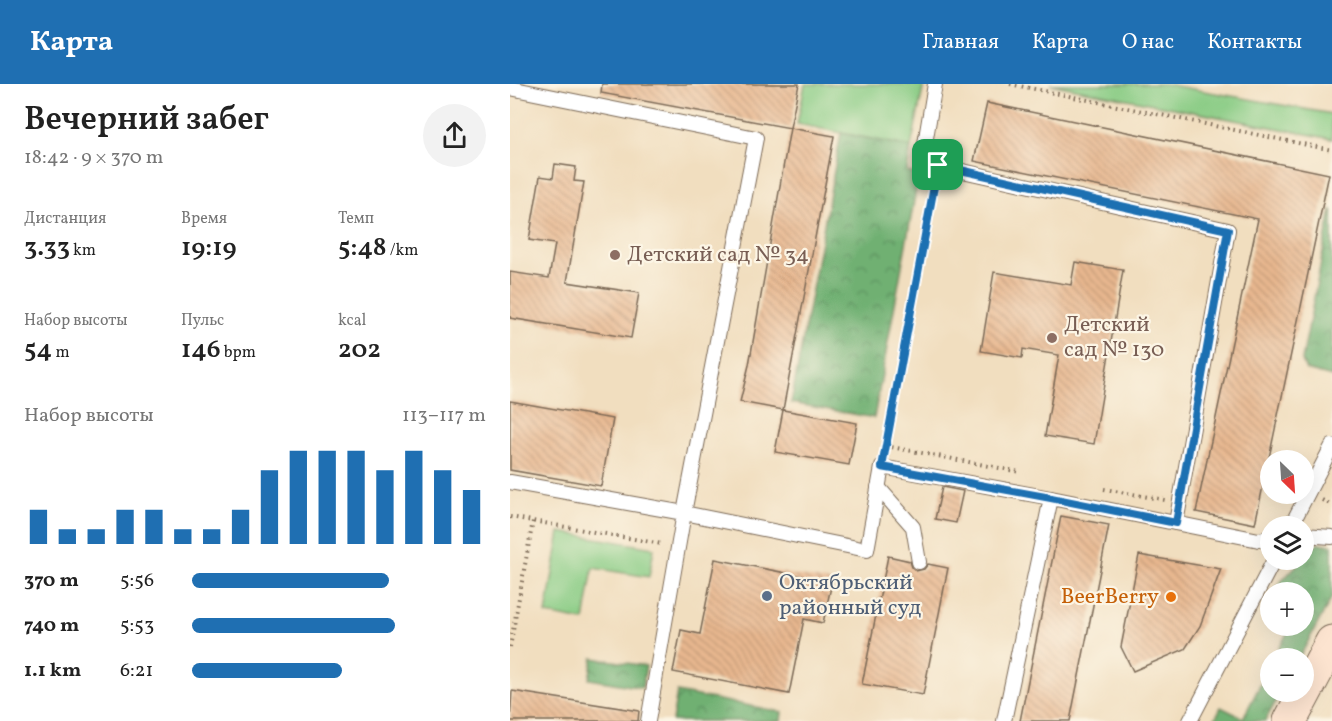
<!DOCTYPE html>
<html lang="ru">
<head>
<meta charset="utf-8">
<style>
  :root { --surface:#fff; --page:#f2f2f2; --text:#222; --muted:#767676; --accent:#1f6fb2 }
  body { margin:0; font-family:Vollkorn,serif; background:var(--page); color:var(--text); height:100vh; display:flex; flex-direction:column; font-size:22px; white-space:nowrap }
  * { box-sizing:border-box; margin:0 }
  p { font-size:20px; color:var(--muted) }
  .icon { flex:none; width:33px; height:33px; fill:none; stroke:currentColor; stroke-width:2; stroke-linecap:round; stroke-linejoin:round }
  .map { position:relative; flex:1; overflow:hidden }
  .sheet { display:flex; flex-direction:column; background:var(--surface); width:510px }
  .sheet>* { flex:none }
  .needle { width:39px; rotate:155deg }
  .fabs { position:absolute; left:750px; top:366px; display:grid; gap:12px }
  .fabs a { display:grid; place-items:center; width:54px; height:54px; border-radius:50%; background:var(--surface); box-shadow:0 6px 24px #0002; font-size:30px }
  .pin { position:absolute; display:grid; place-items:center; width:51px; height:51px; color:#fff; margin:-26px; border-radius:12px; box-shadow:0 3px 9px #0006 }
  .round { display:grid; place-items:center; flex:none; width:63px; height:63px; border-radius:32px; background:var(--page) }
  .head { display:flex; align-items:center; justify-content:space-between; height:102px; padding:0 24px }
  h1 { font-size:33px; font-weight:600; line-height:45px }
  .figures { display:grid; grid-template-columns:repeat(3,1fr); gap:9px; height:102px; padding:6px 24px }
  .figures div { display:grid; align-content:center }
  .figures b { font-size:26px; font-weight:600 }
  .figures small { font-size:16px; font-weight:400 }
  .figures p { font-size:16px }
  .chart { height:168px; padding:12px 24px }
  .chart p { display:flex; justify-content:space-between }
  .chart svg { width:100%; height:108px; margin-top:6px; stroke:var(--accent); stroke-width:6 }
  ul { padding:0 24px; list-style:none; font-size:20px }
  li { display:grid; grid-template-columns:96px 72px 1fr; align-items:center; height:45px }
  li i { height:15px; border-radius:8px; background:var(--accent) }
  header { display:flex; align-items:center; gap:36px; box-sizing:border-box; height:84px; padding:0 30px; background:var(--accent); color:#fff }
  header strong { font-size:28px }
  nav { display:flex; gap:33px; margin-inline-start:auto; font-size:21px }
  main { display:flex; flex:1; min-height:0 }
  .map>svg:first-child { display:block }
</style>
</head>
<body>
<header>
<strong>Карта</strong>
<nav><a>Главная</a><a>Карта</a><a>О нас</a><a>Контакты</a></nav>
</header>
<main>
<section class="sheet">
<div class="head"><div><h1>Вечерний забег</h1><p>18:42 · 9 × 370 m</p></div><a class="round"><svg class="icon" aria-label="share" viewBox="0 0 24 24"><path d="M12 15V3M7 8l5-5 5 5M5 13v7h14v-7"/></svg></a></div>
<div class="figures">
<div><p>Дистанция</p><b>3.33<small> km</small></b></div>
<div><p>Время</p><b>19:19</b></div>
<div><p>Темп</p><b>5:48<small> /km</small></b></div>
</div>
<div class="figures">
<div><p>Набор высоты</p><b>54<small> m</small></b></div>
<div><p>Пульс</p><b>146<small> bpm</small></b></div>
<div><p>kcal</p><b>202</b></div>
</div>
<div class="chart"><p><span>Набор высоты</span>113–117 m</p>
<svg viewBox="0 0 160 44" preserveAspectRatio="none"><path d="M5 44V30M15 44V38M25 44V38M35 44V30M45 44V30M55 44V38M65 44V38M75 44V30M85 44V14M95 44V6M105 44V6M115 44V6M125 44V14M135 44V6M145 44V14M155 44V22"/></svg>
</div>
<ul>
<li><b>370 m</b>5:56<i style="width:67%"></i></li>
<li><b>740 m</b>5:53<i style="width:69%"></i></li>
<li><b>1.1 km</b>6:21<i style="width:51%"></i></li>
</ul>
</section>
<div class="map">
<svg width="822" height="637" viewBox="0 0 822 637">
  <defs>
    <pattern id="forest-crowns" width="20" height="18" patternUnits="userSpaceOnUse" patternTransform="scale(1.5)"><rect width="20" height="18" fill="#6fb072"/><path d="M2 6a3 3 0 1 1 6 0M12 15a3 3 0 1 1 6 0" fill="none" stroke="#5c8f5d"/></pattern>
    <pattern id="building-back-hatch" width="6" height="6" patternUnits="userSpaceOnUse" patternTransform="scale(1.5)"><rect width="6" height="6" fill="#e8b78f"/><path d="M-1 5l2 2M0 0l6 6M5-1l2 2" fill="none" stroke="#bd9574"/></pattern>
  </defs>
  <rect width="100%" height="100%" fill="#fcf5e5"/>
  <filter id="ink" filterUnits="userSpaceOnUse"><feTurbulence type="fractalNoise" baseFrequency=".0167" numOctaves="2"/><feDisplacementMap in="SourceGraphic" scale="12" xChannelSelector="R" yChannelSelector="G"/><feConvolveMatrix kernelMatrix="1 2 1 2 8 2 1 2 1" color-interpolation-filters="sRGB"/></filter>
  <filter id="wash" filterUnits="userSpaceOnUse"><feTurbulence type="fractalNoise" baseFrequency=".008" numOctaves="4" result="noise"/><feDisplacementMap in="SourceGraphic" scale="24" xChannelSelector="R" yChannelSelector="G"/><feGaussianBlur stdDeviation="1.35" result="paint"/><feColorMatrix in="noise" values="0 0 0 0 0 0 0 0 0 0 0 0 0 0 0 0 0 1.4 0 .05"/><feComposite in="paint" operator="in"/></filter>
  <g filter="url(#wash)">
    <rect width="100%" height="100%" fill="#f1debf"/>
    <g fill="#8acc85" stroke="#627b52" stroke-width="1.5">
      <polygon points="295,0 414,0 401,63 287,40"/>
      <polygon points="540,0 655,0 822,30 822,55"/>
      <polygon points="50,448 144,464 139,493 83,484 74,537 36,530"/>
    </g>
    <g fill="url(#forest-crowns)" stroke="#556d48" stroke-width="1.5">
      <polygon points="331,49 401,63 397,88 409,90 364,334 281,319"/>
      <polygon points="821,126 822,126 822,293 796,286 792,276"/>
      <polygon points="808,459 822,461 822,513 789,574 764,574 781,542 794,542 794,508 770,508 764,505"/>
      <polygon points="83,574 136,582 132,604 79,595"/>
      <polygon points="760,582 760,608 771,608 755,637 704,637 711,623 733,634"/>
      <polygon points="167,608 272,628 271,637 162,637"/>
    </g>
    <g id="blocks">
      <g fill="url(#building-back-hatch)">
        <polygon points="92,0 289,0 280,44 91,9"/>
        <polygon points="477,19 819,90 745,440 686,428 748,135 464,77"/>
        <polygon points="280,44 324,52 273,326 230,318 239,281"/>
        <polygon points="45,80 66,83 64,97 74,98 57,198 129,209 121,254 0,234 0,188 39,194 45,160 19,156 30,92 43,94"/>
        <polygon points="565,178 613,186 584,360 535,352 549,271 513,265 512,274 471,267 484,188 561,201"/>
        <polygon points="0,317 103,335 91,402 0,386"/>
        <polygon points="273,326 347,339 339,381 265,368"/>
        <polygon points="432,403 453,407 446,439 425,435"/>
        <polygon points="551,432 599,441 560,637 510,637"/>
        <polygon points="629,471 711,485 690,542 675,565 623,587 611,563"/>
        <polygon points="378,472 400,477 402,483 406,487 414,485 418,480 438,484 413,611 352,600"/>
        <polygon points="205,475 322,498 313,539 294,535 279,610 163,588 171,546 190,550"/>
        <polygon points="2,607 129,627 128,637 0,637"/>
      </g>
    </g>
  </g>
  <g filter="url(#ink)">
    <use href="#blocks" fill-opacity="0" stroke="#7b6956" stroke-width="1.5"/>
    <g fill="none" stroke-linecap="round" stroke-linejoin="round">
      <defs>
        <g id="lane">
          <polyline points="425,0 412,78 718,146 666,439"/>
          <polyline points="0,4 246,54 174,429 357,466 372,383 541,414"/>
          <polyline points="0,398 174,429 138,637"/>
          <polyline points="368,403 403,443 409,478"/>
          <polyline points="781,442 822,362"/>
          <polyline points="794,451 822,453"/>
          <polyline points="494,637 541,414 749,456 760,454"/>
          <polyline points="680,637 764,476"/>
        </g>
        <polyline id="secondary" points="780,637 822,558"/>
      </defs>
      <use href="#lane" stroke="#7b6956" stroke-width="16"/>
      <use href="#secondary" stroke="#7b6956" stroke-width="35"/>
      <g stroke="#7b6956" stroke-width="4" stroke-dasharray="1.5 4.5" stroke-linecap="butt">
        <polyline points="500,0 822,66"/>
        <polyline points="376,362 510,388"/>
        <polyline points="375,368 425,98"/>
        <polyline points="594,405 655,416"/>
        <polyline points="812,416 822,421"/>
        <polyline points="0,433 152,460"/>
        <polyline points="0,563 23,437"/>
      </g>
      <use href="#lane" stroke="#fff" stroke-width="14"/>
      <use href="#secondary" stroke="#fde4d0" stroke-width="33"/>
    </g>
  </g>
  <g fill="none" stroke-linecap="round" stroke-linejoin="round" filter="url(#ink)">
    <defs>
      <polygon id="route" points="428,81 718,146 666,439 541,414 372,383"/>
    </defs>
    <use href="#route" stroke="#fff" stroke-width="12"/>
    <use href="#route" stroke="#1f6fb2" stroke-width="8"/>
  </g>
  <g fill="#8d6e63" stroke="#fcf5e5" stroke-width="2">
    <circle cx="105" cy="171" r="6"/>
    <circle cx="542" cy="254" r="6"/>
  </g>
  <circle fill="#5c6f8a" stroke="#fcf5e5" stroke-width="2" cx="257" cy="512" r="6"/>
  <circle fill="#e8710a" stroke="#fcf5e5" stroke-width="2" cx="661" cy="513" r="6"/>
  <g text-anchor="middle" dominant-baseline="central" stroke-width="4.5" stroke-linejoin="round" paint-order="stroke">
    <g font-size="22" fill="#785e54" stroke="#fcf5e5" text-anchor="start">
      <text x="117" y="171">Детский сад № 34</text>
      <text x="554" y="241">Детский<tspan x="554" dy="25">сад № 130</tspan></text>
    </g>
    <g font-size="22" fill="#4e5e75" stroke="#fcf5e5" text-anchor="start">
      <text x="269" y="499">Октябрьский<tspan x="269" dy="25">районный суд</tspan></text>
    </g>
    <g font-size="22" fill="#c56008" stroke="#fcf5e5" text-anchor="end">
      <text x="649" y="513">BeerBerry</text>
    </g>
  </g>
</svg>
<div class="fabs">
<a><svg class="needle" viewBox="-14 -14 28 28"><path d="M0-13l5 13h-10z" fill="#e53935"/><path d="M0 13l5-13h-10z" fill="#767676"/></svg></a>
<a><svg class="icon" aria-label="layers" viewBox="0 0 24 24"><path d="M12 4l9 5-9 5-9-5zM3 14l9 5 9-5"/></svg></a>
<a>+</a>
<a>−</a>
</div>
<div class="pin" style="left:428px;top:81px;background:#1e9e55"><svg class="icon" aria-label="arrive" viewBox="0 0 24 24"><path d="M6 21V4h12l-3 4 3 4H6"/></svg></div>
</div>
</main>
</body>
</html>
